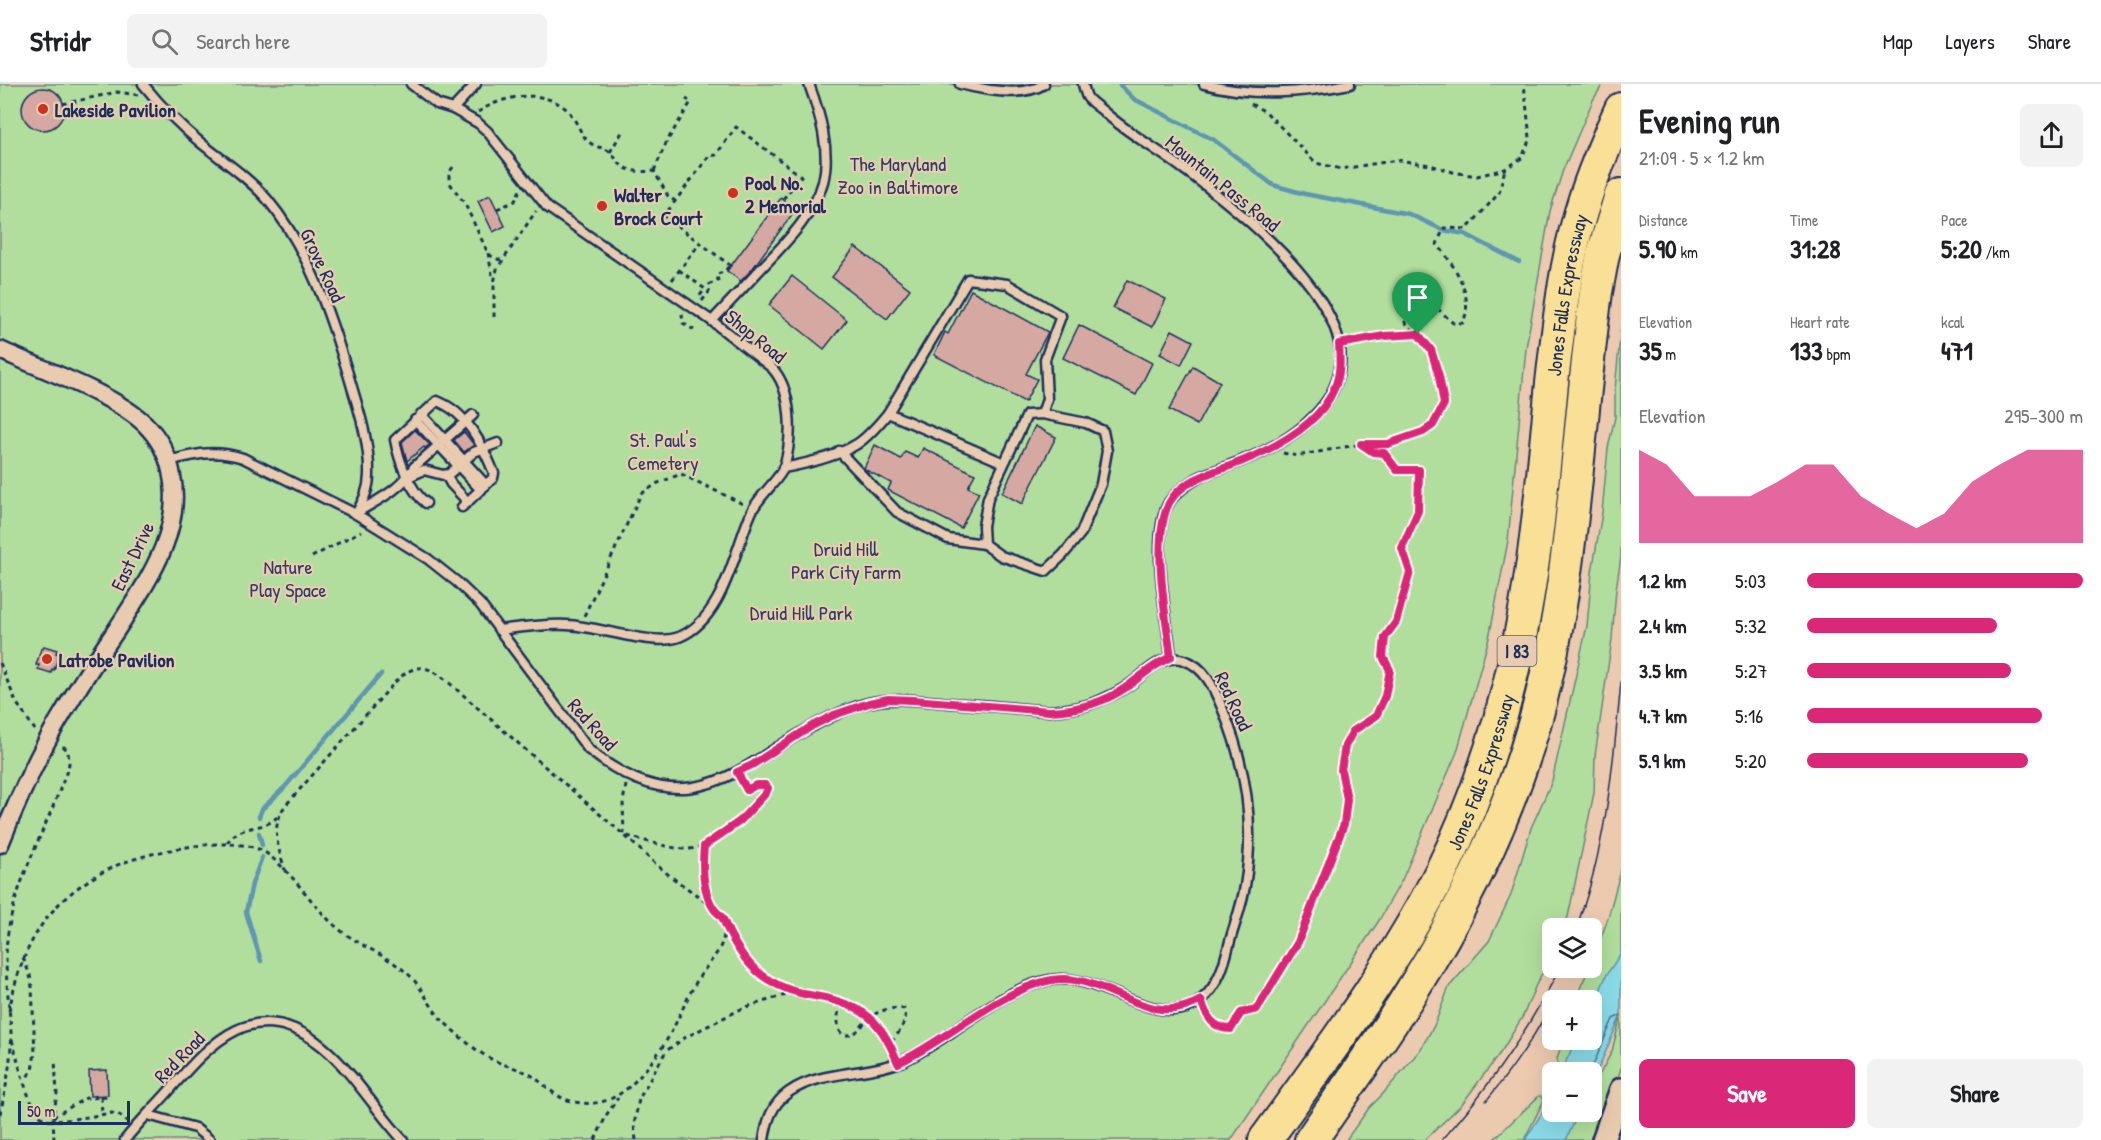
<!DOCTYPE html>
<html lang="en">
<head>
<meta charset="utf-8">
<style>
  :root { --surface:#fff; --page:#f2f2f2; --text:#202124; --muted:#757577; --line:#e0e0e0; --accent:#db2777 }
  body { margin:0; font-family:"Patrick Hand",sans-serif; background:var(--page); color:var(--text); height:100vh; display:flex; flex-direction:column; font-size:22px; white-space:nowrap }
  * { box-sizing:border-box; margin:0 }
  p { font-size:20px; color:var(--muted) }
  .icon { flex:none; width:33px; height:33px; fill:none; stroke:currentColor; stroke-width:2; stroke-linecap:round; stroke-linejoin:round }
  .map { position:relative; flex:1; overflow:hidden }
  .drawer { display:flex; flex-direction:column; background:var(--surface); width:480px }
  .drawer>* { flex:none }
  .controls { position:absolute; left:1542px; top:834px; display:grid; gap:12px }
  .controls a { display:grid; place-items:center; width:60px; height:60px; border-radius:9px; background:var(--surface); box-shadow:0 6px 24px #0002; font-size:30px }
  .scale { position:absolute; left:18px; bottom:15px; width:112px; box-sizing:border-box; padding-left:6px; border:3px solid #1b2f5e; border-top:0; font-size:16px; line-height:21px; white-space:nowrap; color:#1b2f5e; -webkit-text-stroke:4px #e9ccb0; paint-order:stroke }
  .pin { position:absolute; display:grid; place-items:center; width:51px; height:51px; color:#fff; margin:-62px -26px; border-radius:50% 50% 50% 0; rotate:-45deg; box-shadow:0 0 6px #0007 }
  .pin .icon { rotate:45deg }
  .round { display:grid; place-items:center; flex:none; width:63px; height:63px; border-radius:9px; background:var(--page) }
  .overview { display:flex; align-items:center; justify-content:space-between; height:102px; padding:0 18px }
  h1 { font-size:33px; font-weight:700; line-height:45px }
  .figures { display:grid; grid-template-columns:repeat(3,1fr); gap:9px; height:102px; padding:6px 18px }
  .figures div { display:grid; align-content:center }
  .figures b { font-size:26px; font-weight:700 }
  .figures small { font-size:16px; font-weight:400 }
  .figures p { font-size:16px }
  .chart { height:168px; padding:12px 18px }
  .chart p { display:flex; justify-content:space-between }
  .chart svg { width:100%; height:108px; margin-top:6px; fill:var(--accent); opacity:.7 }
  .action { display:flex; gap:12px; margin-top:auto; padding:12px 18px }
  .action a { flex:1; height:69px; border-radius:9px; background:var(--accent); color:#fff; font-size:24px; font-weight:700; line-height:69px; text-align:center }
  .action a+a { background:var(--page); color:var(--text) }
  ul { padding:0 18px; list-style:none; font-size:20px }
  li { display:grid; grid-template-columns:96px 72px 1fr; align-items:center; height:45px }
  li i { height:15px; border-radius:8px; background:var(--accent) }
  header { display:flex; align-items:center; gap:36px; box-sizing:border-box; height:84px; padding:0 30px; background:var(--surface); border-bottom:2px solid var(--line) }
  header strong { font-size:28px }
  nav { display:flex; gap:33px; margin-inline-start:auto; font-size:21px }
  .search { width:420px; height:54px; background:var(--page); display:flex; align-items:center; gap:15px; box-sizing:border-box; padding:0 21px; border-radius:9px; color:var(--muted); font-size:22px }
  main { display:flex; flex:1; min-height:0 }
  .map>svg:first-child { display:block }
</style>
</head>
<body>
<header>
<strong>Stridr</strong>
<div class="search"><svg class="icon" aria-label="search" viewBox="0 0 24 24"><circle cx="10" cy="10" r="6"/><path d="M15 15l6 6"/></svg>Search here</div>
<nav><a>Map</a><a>Layers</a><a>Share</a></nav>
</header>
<main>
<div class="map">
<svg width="1621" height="1056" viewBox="0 0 1621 1056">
  <rect width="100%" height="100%" fill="#eccab0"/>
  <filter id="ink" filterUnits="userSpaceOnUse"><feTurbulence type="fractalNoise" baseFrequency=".0167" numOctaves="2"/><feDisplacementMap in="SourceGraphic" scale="12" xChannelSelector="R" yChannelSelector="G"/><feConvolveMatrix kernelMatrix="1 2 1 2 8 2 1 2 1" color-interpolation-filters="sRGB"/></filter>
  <g filter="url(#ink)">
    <g fill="#b1de9d" stroke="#66867e" stroke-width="1.5">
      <polygon points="0,0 1603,0 1593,16 1563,86 1550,127 1526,264 1508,457 1489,554 1457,668 1402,796 1378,838 1231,1056 0,1056"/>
      <polygon points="1621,243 1621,473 1616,505 1612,555 1595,672 1594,709 1568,833 1564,844 1552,844 1552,870 1536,901 1523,932 1503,965 1462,1020 1425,1056 1346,1056 1369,1024 1382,1011 1420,966 1434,942 1449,903 1489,857 1511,811 1531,744 1552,697 1587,542 1592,488 1602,429 1608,364 1615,333 1615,305"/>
      <polygon points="1621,785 1621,885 1581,988 1558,988 1557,975 1563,956 1592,956 1592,916 1575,916 1589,884 1592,884 1592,878 1608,834"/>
      <polygon points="1621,931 1621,984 1598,1056 1566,1056 1576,1028 1592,1028 1592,1005 1612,967"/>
      <polygon points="1539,1012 1541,1012 1544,1016 1524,1056 1493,1056"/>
    </g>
    <g fill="#8bdae8" stroke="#5e96b1" stroke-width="1.5">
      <polygon points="1621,869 1621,931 1592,1000 1592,988 1561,988 1576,956 1592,956 1592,925 1607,890"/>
      <polygon points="1552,1008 1552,1028 1579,1028 1566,1056 1525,1056 1547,1021"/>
    </g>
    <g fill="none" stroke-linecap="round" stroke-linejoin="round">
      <polyline stroke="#487395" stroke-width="1.5" points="1590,988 1613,935 1621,931"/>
      <g stroke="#5e96b1" stroke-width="4.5">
        <polyline points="1119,0 1134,15 1214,56 1273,101 1305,110 1409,130 1443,146 1465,150 1519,178"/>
        <polyline points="259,733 262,725 284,704 381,590"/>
        <polyline points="259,749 262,761"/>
        <polyline points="261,877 246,828 252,800 262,773"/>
      </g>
    </g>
    <g fill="#d5a9a2" stroke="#1b2f5e" stroke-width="1.5">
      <circle cx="43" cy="25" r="21"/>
      <polygon points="490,111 505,142 493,148 478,117"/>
      <polygon points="781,114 796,125 753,184 741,197 727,187"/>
      <polygon points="855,163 910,205 887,235 832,193"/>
      <polygon points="792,192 847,236 824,265 769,221"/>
      <polygon points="1127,196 1166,215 1152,243 1113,224"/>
      <polygon points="971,206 1048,248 1026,290 1037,295 1025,318 934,271 945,248 948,250"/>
      <polygon points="1079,241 1152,279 1136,311 1063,274"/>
      <polygon points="1172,246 1193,257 1181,281 1160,270"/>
      <polygon points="1193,282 1220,298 1197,341 1169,326"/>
      <polygon points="1035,342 1056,353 1022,420 1002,409"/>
      <polygon points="415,346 430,361 425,364 424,363 407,377 402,358"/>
      <polygon points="464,348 474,361 464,368 454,356"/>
      <polygon points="875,361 901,375 905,368 918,374 923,364 975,390 968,403 979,408 961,444 888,406 891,399 866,386 864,384"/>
      <polygon points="44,562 57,566 56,569 59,570 54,586 52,585 51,589 38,585 39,581 36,581 41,565 43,565"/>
      <polygon points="107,986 108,1011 90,1012 89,987"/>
    </g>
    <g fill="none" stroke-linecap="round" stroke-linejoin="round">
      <defs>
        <g id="service">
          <path d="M143,0C160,21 180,42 201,59C223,77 248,93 267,115C309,165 330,231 349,293C358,324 370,358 369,391C369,406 363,417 356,430"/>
          <polyline points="411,0 437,20 453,25"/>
          <path d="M476,0L453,25L478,39L487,47L547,123L712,237L771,283C793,305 793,354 784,383C779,396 759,412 752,427C734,466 724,535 679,553C653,563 598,542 567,541C544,540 522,543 499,546"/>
          <path d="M960,0C984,6 1023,14 1044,0"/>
          <path d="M1083,0C1084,4 1085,9 1087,13C1091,19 1099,23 1104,28C1127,48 1153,63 1178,81C1229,118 1350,211 1340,282C1337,307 1324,323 1307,339C1278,365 1242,377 1206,390C1194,395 1178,406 1170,417C1149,448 1167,536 1171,573"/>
          <path d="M1204,0C1253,13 1302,9 1350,0"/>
          <path d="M712,237C727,221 741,206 756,190C780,164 813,134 823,98C831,67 820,30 809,0"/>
          <polyline points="888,329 1004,379"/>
          <polyline points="421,330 486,401"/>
          <polyline points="415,336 481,406"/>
          <polyline points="839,367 897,428 948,455 984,460"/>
          <path d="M168,377C196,370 215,365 243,374L356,430L428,475L457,498L480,520L589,666C710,763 759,648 868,619C894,612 922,617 949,619C982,621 1016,624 1049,627C1067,626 1082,624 1099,617C1108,613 1118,609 1126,603C1144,592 1160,568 1184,576C1206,583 1215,607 1223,626C1246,682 1255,742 1245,802C1242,821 1235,839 1230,857C1225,877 1219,902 1201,916C1161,948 1105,893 1060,895C1008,897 954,953 907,975C871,992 822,985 789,1008C772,1020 767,1036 764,1056"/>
          <path d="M783,384C805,380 838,372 857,360C869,352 879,340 888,329L968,195L1007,200L1061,232L1045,275L1047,315L1042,330L1027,331L988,414L983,442L984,460L1001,472L1046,487L1063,471L1081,449L1101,400L1107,367L1103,347L1086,339L1042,330"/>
          <polyline points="446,391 451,400 468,418"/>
          <polyline points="408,393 424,386 443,391 449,390 474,368 498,359"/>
          <path d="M426,419C409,406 399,376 395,356L437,317C467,328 483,362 494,389L493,394L462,423"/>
          <path d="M356,429C378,416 402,405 414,383L473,331"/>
          <polyline points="148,1031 195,1044 210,1056"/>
          <path d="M125,1056C138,1039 154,1024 168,1008C211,958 256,908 323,963C354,989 375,1026 403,1056"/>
        </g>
        <path id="minor" d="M0,266C41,285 114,310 145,340C158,353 167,369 171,387C185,446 147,498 117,545C98,573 80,600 63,629C37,671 18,715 0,760"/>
        <polyline id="tertiary" points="1603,1056 1621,1005"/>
        <g id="motorway">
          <path id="s1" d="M1265,1056C1328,969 1394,882 1442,786C1475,719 1499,648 1515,576C1536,485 1543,391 1552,299C1559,239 1565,177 1584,118C1594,86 1607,56 1621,25"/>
          <path d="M1311,1056C1344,1007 1380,959 1411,908C1464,823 1509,731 1536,634C1574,496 1577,350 1596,208L1603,170L1621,111"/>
        </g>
      </defs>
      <use href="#service" stroke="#1b2f5e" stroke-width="13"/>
      <use href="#minor" stroke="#1b2f5e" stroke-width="21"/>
      <use href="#tertiary" stroke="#1b2f5e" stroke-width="26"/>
      <use href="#motorway" stroke="#1b2f5e" stroke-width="36"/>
      <g stroke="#1b2f5e" stroke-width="3" stroke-dasharray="4.5 4.5" stroke-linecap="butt">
        <polyline points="63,20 117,8 138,11"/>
        <polyline points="1251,20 1266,28 1316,79 1341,85 1398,76 1430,81 1453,88 1477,92 1505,85 1522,74 1530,54 1524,0"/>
        <path d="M478,28C503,12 540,4 565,24C576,33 579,49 589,58C596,64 604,63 610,68C614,71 616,76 619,79C628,89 642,88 654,87L668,112L675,117"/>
        <polyline points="610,68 624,45"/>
        <polyline points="453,83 449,89 449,98 465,120 487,167 491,172 502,177"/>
        <polyline points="654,87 667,57 691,18 686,15"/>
        <polyline points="497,125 515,117 520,106"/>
        <polyline points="488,169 493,195"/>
        <polyline points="731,182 664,132 709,72 716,71 736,43 801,92 783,115"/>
        <polyline points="679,186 705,205 698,214"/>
        <polyline points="672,196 700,159"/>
        <polyline points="702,217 709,208 710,200 718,197 717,190 724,188 730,181"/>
        <polyline points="682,230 683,239 694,246"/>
        <polyline points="494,233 494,199 497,185 536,127"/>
        <polyline points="1348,258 1384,252 1418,250"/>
        <path d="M1283,369L1297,372L1361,360H1388L1423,348L1433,341L1444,320L1439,292L1431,266L1404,237L1402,218L1415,213L1437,224L1453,239H1463C1475,211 1454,181 1437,160L1444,144L1467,145L1499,109L1505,85"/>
        <polyline points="312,473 361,447"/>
        <polyline points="584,532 641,410 658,399 681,390 743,420"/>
        <polyline points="0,579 16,618 35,646"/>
        <path d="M626,701L623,718L624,751C643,756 664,763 684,765C712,768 750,730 766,709L768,704L765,701H756L747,706L742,697"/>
        <path d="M227,759C241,738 263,748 277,733"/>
        <path d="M704,762C702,785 705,803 714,824"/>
        <path d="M726,843C733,856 739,872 750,882C799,927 861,896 894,969"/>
        <polyline points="23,874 30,891 32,903 35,969 32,986 25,996"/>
        <path d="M840,919C838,928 833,957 852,950C860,947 863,939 869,934C877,927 894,922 904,925C909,937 897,951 890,960"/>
        <path d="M9,927C22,859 49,813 113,783C145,768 236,748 266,769C292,788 309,817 332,839C354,860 384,869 407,889C423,903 429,923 444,938C458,951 475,967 493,976C505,982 519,984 531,991C545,1000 554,1013 571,1017C613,1028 636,999 659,968C675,946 684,918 698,895C705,883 716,873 721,861C724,855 725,847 724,840C722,825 682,802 669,791C651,777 635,760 617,745C560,696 503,646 446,596C425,580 416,579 396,597L285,722C270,743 278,763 285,786"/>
        <path d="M1205,927C1209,938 1220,945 1231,945L1241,929L1257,925L1298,857L1344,740L1347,715L1341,686L1345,662L1354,647L1376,632L1385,612L1390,586L1383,573L1385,553L1396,538L1410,487L1402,464L1418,427L1419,386H1397L1384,369L1373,367L1361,360"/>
        <path d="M12,956C18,974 28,1029 46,1036C58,1039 98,1031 111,1029L118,1030L128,1038"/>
        <polyline points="101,1013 102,1030"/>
        <path d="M0,1030C6,1004 12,976 11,948C9,914 3,882 8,848C18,788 51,737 69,680L68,667L62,661"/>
        <polyline points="53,1033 86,1014 111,1013"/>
        <polyline points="54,1056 53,1033 57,1010 55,976"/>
        <polyline points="595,1056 607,1030 618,1014"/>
        <polyline points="636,1056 634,1041 639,1015 666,967 686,953 743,924 782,912 801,909"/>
      </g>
      <use href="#service" stroke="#e9ccb0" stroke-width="8"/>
      <use href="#minor" stroke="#e9ccb0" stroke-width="16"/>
      <use href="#tertiary" stroke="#e9ccb0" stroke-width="21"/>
      <use href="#motorway" stroke="#fadf96" stroke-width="32"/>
      <g stroke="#1b2f5e" stroke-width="1.5">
        <path d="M1576,844C1606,766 1613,682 1621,598"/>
        <path d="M1486,1017C1511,987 1535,953 1552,918"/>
        <path d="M1442,1056C1489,1004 1528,946 1560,884"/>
      </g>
    </g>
  </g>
  <g fill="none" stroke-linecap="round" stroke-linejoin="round" filter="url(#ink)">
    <defs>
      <path id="route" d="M1418,250L1431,266L1439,292L1444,320L1433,341L1423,348L1388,360H1361L1373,368L1384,369L1397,386H1419L1418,427L1402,464L1410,488L1396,538L1385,553L1383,573L1390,586L1385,612L1376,632L1353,647L1345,662L1341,686L1347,715L1344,740L1298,858L1257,925L1241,929L1231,945C1213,945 1206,932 1201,916C1151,945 1114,897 1065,895C1013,894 947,957 898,979C891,962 883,945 869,933C851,918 826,914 804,910C760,900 739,874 723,835C721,831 717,829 714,825C702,807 702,782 704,762L740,737L766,709L768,704L765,701H756L747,706L737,688L752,681L812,642L834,631L869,619L888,615L913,616L1049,627C1077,626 1106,618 1128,602C1144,590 1153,581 1171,573C1166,533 1151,455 1169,419C1180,398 1209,389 1230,382C1267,368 1318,344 1334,305C1341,290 1340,275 1339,260L1384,252Z"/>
    </defs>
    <use href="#route" stroke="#fff" stroke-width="12"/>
    <use href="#route" stroke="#db2777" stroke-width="8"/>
  </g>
  <g fill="#c8321e" stroke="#e9ccb0" stroke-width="2">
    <circle cx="43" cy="25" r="6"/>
    <circle cx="733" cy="109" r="6"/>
    <circle cx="602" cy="122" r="6"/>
    <circle cx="47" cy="575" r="6"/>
  </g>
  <g text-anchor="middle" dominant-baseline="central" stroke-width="4.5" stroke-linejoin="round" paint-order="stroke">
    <rect fill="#e9ccb0" stroke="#595e77" stroke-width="1.5" x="1497.5" y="552" width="39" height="30" rx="4.5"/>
    <g font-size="18" font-weight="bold" fill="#1b2f5e">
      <text x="1517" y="567">I 83</text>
    </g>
    <g font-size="20" font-weight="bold" fill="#1b2f5e" stroke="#e9ccb0" text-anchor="start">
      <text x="55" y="25">Lakeside Pavilion</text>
      <text x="745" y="98">Pool No.<tspan x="745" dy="23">2 Memorial</tspan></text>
      <text x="614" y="110">Walter<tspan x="614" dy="23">Brock Court</tspan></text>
      <text x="59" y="575">Latrobe Pavilion</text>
    </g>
    <g font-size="20" fill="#2a4064" stroke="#e9ccb0">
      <text x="898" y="79">The Maryland<tspan x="898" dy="23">Zoo in Baltimore</tspan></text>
      <text x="663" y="355">St. Paul's<tspan x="663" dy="23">Cemetery</tspan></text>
      <text x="846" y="464">Druid Hill<tspan x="846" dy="23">Park City Farm</tspan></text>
      <text x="288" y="482">Nature<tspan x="288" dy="23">Play Space</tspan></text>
      <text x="801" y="528">Druid Hill Park</text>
    </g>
    <g font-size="20" fill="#1b2f5e" stroke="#e9ccb0">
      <text transform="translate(1223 99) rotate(39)">Mountain Pass Road</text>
      <text transform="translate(323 181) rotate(65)">Grove Road</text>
      <text stroke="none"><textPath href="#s1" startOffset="915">Jones Falls Expressway</textPath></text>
      <text transform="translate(756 252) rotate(39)">Shop Road</text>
      <text transform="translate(132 472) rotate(-64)">East Drive</text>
      <text transform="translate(1234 617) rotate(65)">Red Road</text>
      <text transform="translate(593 640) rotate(48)">Red Road</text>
      <text stroke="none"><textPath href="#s1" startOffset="429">Jones Falls Expressway</textPath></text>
      <text transform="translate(179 973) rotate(-46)">Red Road</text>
    </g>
  </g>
</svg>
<div class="controls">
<a><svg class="icon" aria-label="layers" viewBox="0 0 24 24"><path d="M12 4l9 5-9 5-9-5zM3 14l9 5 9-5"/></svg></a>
<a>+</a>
<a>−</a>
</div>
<div class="scale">50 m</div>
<div class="pin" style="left:1418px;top:250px;background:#1e9e55"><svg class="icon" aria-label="arrive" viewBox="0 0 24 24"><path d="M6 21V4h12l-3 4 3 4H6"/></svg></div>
</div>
<section class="drawer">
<div class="overview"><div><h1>Evening run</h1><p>21:09 · 5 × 1.2 km</p></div><a class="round"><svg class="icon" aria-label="share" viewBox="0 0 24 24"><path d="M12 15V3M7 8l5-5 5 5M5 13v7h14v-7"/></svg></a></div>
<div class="figures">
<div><p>Distance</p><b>5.90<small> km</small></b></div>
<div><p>Time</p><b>31:28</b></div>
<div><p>Pace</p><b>5:20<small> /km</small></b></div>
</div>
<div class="figures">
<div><p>Elevation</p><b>35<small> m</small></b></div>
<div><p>Heart rate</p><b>133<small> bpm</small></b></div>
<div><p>kcal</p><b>471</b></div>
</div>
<div class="chart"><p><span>Elevation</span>295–300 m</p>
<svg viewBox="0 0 160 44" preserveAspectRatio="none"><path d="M0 44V6L10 12L20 25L30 25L40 25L50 19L60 12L70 12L80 25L90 32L100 38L110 32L120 19L130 12L140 6L150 6L160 6V44z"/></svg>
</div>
<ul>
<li><b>1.2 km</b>5:03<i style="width:100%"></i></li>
<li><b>2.4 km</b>5:32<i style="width:69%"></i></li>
<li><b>3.5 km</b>5:27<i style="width:74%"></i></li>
<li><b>4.7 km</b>5:16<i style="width:85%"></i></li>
<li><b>5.9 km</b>5:20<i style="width:80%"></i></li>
</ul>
<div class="action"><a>Save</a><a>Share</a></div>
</section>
</main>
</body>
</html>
